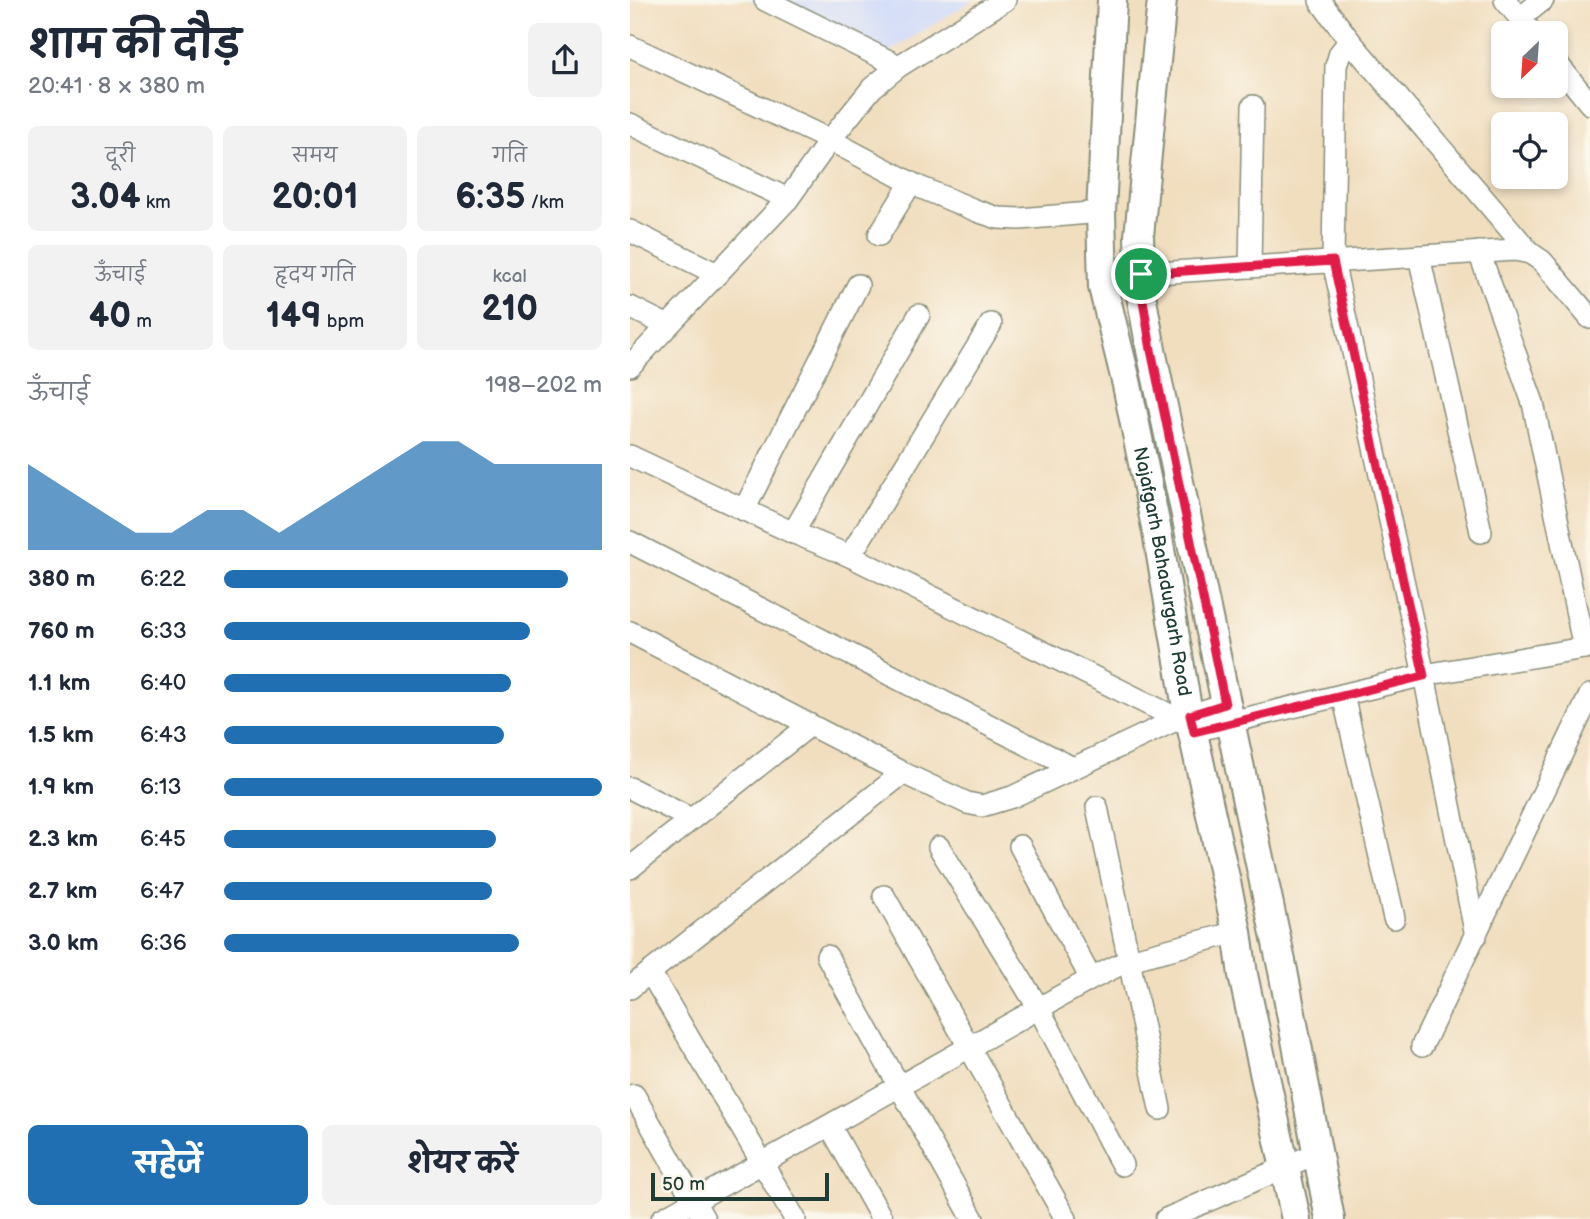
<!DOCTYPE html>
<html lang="hi">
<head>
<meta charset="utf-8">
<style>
  :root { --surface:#fff; --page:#f2f2f3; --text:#1f2937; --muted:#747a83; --accent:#1f6fb2 }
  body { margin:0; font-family:"Balsamiq Sans","Playpen Sans Deva",sans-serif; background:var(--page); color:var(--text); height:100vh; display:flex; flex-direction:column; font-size:26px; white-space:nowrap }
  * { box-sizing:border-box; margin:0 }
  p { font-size:23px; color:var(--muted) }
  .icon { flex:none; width:38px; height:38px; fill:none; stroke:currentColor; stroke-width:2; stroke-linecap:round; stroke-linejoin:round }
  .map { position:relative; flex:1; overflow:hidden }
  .details { display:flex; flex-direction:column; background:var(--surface); width:630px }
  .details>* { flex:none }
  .needle { width:46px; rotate:205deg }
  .fabs { position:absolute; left:861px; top:21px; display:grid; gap:14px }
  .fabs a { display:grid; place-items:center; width:77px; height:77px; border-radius:10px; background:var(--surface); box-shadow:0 4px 10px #0003; font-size:35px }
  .scale { position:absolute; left:21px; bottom:18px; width:178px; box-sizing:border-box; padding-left:7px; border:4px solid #1f3d34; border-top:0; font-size:19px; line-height:24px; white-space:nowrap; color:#1f3d34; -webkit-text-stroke:5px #fbf7ec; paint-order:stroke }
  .pin { position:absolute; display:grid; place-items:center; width:60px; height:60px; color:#fff; margin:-30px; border:4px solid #fff; border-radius:50%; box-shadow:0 2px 7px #0007 }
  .round { display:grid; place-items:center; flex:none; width:74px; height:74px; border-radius:10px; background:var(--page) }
  .summary { display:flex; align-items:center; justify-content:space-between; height:119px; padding:0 28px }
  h1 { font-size:38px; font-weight:700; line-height:52px }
  .metrics { display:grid; grid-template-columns:repeat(3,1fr); gap:10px; height:119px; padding:7px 28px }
  .metrics div { display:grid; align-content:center; border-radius:10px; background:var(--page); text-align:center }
  .metrics b { font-size:35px; font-weight:700 }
  .metrics small { font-size:19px; font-weight:400 }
  .metrics p { font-size:19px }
  .chart { height:196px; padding:14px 28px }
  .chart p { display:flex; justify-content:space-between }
  .chart svg { width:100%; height:126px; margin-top:7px; fill:var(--accent); opacity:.7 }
  .primary-button { display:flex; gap:14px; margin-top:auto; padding:14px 28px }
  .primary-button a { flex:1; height:80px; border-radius:10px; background:var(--accent); color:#fff; font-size:28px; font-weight:700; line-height:80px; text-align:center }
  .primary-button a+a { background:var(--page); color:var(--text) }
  ul { padding:0 28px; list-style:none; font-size:23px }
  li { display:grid; grid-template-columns:112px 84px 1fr; align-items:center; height:52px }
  li i { height:18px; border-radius:9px; background:var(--accent) }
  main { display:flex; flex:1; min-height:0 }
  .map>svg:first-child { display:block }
</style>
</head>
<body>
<main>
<section class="details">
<div class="summary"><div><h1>शाम की दौड़</h1><p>20:41 · 8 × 380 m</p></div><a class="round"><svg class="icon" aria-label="share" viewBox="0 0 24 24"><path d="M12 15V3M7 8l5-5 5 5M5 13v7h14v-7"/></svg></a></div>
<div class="metrics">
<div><p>दूरी</p><b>3.04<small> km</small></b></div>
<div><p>समय</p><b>20:01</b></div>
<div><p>गति</p><b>6:35<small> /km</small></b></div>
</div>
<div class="metrics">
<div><p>ऊँचाई</p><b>40<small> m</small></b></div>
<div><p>हृदय गति</p><b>149<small> bpm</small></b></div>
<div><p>kcal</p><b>210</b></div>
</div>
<div class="chart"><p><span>ऊँचाई</span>198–202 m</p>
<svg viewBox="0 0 160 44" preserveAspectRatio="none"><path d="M0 44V14L10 22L20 30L30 38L40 38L50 30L60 30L70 38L80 30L90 22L100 14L110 6L120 6L130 14L140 14L150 14L160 14V44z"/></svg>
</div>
<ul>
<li><b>380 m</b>6:22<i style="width:91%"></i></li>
<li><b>760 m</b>6:33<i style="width:81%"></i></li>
<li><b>1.1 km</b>6:40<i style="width:76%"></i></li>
<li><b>1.5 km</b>6:43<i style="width:74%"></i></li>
<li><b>1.9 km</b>6:13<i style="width:100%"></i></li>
<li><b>2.3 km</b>6:45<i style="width:72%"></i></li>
<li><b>2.7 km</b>6:47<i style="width:71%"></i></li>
<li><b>3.0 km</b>6:36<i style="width:78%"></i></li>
</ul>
<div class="primary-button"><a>सहेजें</a><a>शेयर करें</a></div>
</section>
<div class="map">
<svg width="960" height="1219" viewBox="0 0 960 1219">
  <rect width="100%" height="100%" fill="#fbf7ec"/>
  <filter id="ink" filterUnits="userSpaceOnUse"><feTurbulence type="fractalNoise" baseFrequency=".0143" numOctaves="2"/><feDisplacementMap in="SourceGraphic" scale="14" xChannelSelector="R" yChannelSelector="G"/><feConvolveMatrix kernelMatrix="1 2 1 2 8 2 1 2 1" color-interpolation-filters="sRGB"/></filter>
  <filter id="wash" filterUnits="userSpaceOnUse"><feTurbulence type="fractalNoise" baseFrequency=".00686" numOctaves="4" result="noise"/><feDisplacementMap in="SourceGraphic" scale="28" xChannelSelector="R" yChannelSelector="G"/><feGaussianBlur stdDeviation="1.57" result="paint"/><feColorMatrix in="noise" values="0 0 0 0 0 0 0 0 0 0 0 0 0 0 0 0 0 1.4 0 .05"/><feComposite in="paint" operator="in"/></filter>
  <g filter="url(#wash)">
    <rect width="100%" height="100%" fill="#f1debf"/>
    <polygon fill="#cfdafa" points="119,0 343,0 251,57"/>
  </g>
  <g filter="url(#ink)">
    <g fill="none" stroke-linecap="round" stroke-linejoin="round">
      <defs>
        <g id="minor">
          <polyline points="135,0 269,66"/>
          <polyline points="875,0 902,33"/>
          <polyline points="690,1 720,41 900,253"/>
          <polyline points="890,18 913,0"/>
          <polyline points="720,41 710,53 706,66 703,261 794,675 846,936"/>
          <polyline points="0,46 200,140 287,186 347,211 368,218 390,219 471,212"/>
          <polyline points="926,62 960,104"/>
          <polyline points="0,124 158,199"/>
          <polyline points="0,231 87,274"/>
          <polyline points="249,235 281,183"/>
          <polyline points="849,252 903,403 954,648"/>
          <polyline points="789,256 851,532"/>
          <polyline points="620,267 623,106"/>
          <polyline points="511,274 885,250 900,253 912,261 960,318"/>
          <polyline points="0,307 38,326"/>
          <polyline points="0,366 158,199 200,140 242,88 269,66 375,0"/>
          <polyline points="0,456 157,530 220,556 548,719"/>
          <polyline points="114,510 228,285"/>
          <polyline points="163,533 289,315"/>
          <polyline points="0,542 443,768"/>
          <polyline points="220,556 361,324"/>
          <polyline points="0,632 273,773 337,803 352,806 382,797 548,719 595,704"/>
          <polyline points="713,695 764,918"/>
          <polyline points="564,731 794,675 960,647"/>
          <polyline points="0,788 61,819"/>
          <polyline points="467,807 530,1109"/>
          <polyline points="390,846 461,979"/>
          <polyline points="309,847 408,1007 492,1165"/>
          <polyline points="0,868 180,725"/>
          <polyline points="254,896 436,1219"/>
          <polyline points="197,956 343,1219"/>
          <polyline points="20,972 165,1219"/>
          <polyline points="0,988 273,773"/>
          <polyline points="792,1046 960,695"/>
          <polyline points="4,1095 74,1219"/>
          <polyline points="200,1126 252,1219"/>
          <polyline points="32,1219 461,979 499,960 607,932"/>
          <polyline points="536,1219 687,1153"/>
        </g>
        <g id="secondary">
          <path id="s1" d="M482,0L471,212L473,287L497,385L527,532L556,702L607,932L613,975L666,1219"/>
          <polyline points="532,0 509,236 511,294 521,350 653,971 700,1219"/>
        </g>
      </defs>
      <use href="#minor" stroke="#888e7a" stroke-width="24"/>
      <use href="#secondary" stroke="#888e7a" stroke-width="32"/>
      <use href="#minor" stroke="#fff" stroke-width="21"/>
      <use href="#secondary" stroke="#fff" stroke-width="28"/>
    </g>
  </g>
  <g fill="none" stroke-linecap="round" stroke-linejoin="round" filter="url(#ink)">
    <defs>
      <polygon id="route" points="703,261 794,676 564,732 560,715 595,704 521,350 512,294 511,274"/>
    </defs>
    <use href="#route" stroke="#fff" stroke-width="14"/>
    <use href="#route" stroke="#e11d48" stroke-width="9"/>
  </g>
  <g text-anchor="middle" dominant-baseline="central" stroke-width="5" stroke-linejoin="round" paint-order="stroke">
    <g font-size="19" fill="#1f3d34" stroke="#fbf7ec">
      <text stroke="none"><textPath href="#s1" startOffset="578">Najafgarh Bahadurgarh Road</textPath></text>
    </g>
  </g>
</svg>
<div class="fabs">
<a><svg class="needle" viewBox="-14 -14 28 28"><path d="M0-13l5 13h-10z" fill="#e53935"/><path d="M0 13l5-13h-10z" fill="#747a83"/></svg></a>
<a><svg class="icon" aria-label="locate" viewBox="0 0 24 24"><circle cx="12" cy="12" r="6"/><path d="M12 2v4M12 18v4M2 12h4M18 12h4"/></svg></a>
</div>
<div class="scale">50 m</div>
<div class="pin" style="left:511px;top:274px;background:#1e9e55"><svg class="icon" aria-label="arrive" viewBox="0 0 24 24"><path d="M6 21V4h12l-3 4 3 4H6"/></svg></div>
</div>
</main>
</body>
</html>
